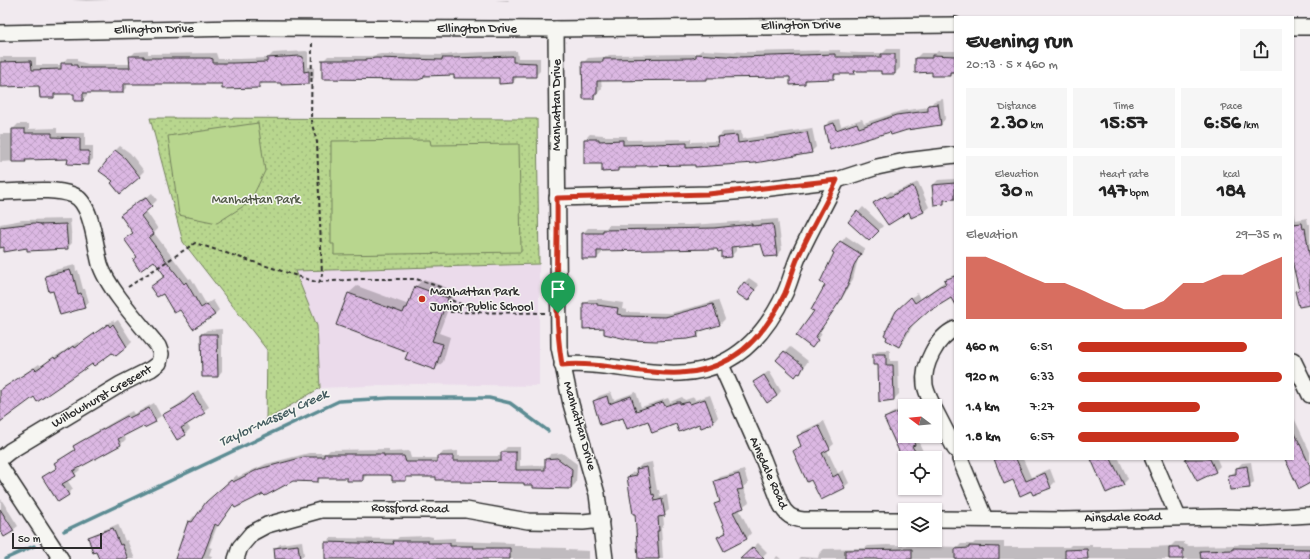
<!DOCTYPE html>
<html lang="en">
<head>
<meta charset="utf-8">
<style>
  :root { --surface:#fff; --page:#f6f6f6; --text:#222; --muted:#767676; --accent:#c8321e }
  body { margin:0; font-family:"Gochi Hand",sans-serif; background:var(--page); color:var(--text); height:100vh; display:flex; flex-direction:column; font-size:15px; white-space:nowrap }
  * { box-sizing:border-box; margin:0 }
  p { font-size:13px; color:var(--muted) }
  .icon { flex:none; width:22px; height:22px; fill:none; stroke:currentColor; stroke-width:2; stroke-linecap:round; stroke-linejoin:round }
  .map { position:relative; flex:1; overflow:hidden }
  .drawer { position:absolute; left:954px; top:16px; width:340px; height:444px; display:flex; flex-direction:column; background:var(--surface); border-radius:0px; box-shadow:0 1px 3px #0004 }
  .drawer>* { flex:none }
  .needle { width:26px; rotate:286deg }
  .fabs { position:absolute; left:898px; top:399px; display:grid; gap:8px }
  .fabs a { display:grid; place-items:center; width:44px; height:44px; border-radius:0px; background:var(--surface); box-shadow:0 1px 3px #0004; font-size:20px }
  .scale { position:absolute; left:12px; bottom:10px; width:90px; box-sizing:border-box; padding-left:4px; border:2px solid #2b2b2b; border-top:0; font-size:11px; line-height:14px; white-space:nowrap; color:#2b2b2b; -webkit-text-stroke:3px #f6f6f2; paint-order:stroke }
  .pin { position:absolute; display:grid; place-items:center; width:34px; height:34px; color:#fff; margin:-41px -17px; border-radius:50% 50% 50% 0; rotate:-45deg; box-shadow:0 0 4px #0007 }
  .pin .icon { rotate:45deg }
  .round { display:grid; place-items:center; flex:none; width:42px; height:42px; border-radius:0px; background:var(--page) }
  .headline { display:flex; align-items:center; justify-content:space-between; height:68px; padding:0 12px }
  h1 { font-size:22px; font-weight:700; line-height:30px }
  .stats { display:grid; grid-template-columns:repeat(3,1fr); gap:6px; height:68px; padding:4px 12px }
  .stats div { display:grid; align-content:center; border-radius:0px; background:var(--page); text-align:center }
  .stats b { font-size:20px; font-weight:700 }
  .stats small { font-size:11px; font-weight:400 }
  .stats p { font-size:11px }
  .chart { height:112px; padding:8px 12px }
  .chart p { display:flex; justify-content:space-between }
  .chart svg { width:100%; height:72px; margin-top:4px; fill:var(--accent); opacity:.7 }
  ul { padding:0 12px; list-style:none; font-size:13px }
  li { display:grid; grid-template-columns:64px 48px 1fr; align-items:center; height:30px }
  li i { height:10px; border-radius:5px; background:var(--accent) }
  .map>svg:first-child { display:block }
</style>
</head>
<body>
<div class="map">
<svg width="1310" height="559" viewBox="0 0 1310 559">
  <defs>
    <pattern id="green-dots" width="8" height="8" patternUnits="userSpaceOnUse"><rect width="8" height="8" fill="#b8d68e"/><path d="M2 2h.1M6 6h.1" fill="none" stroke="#9eb87b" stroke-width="1.8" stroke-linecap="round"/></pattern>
    <pattern id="building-cross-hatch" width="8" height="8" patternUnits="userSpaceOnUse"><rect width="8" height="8" fill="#dcb8e3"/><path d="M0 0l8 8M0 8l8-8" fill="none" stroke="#bd9ec3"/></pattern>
  </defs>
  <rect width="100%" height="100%" fill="#f1eaef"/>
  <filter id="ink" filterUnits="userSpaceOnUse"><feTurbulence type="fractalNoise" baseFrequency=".025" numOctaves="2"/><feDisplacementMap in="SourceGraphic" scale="8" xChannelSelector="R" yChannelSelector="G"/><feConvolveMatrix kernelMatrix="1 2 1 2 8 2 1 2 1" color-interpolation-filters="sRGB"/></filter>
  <g filter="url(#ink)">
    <polygon fill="#ebdbeb" points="539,264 539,386 415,384 320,388 317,326 295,271"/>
    <polygon fill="url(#green-dots)" stroke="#72805c" points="150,118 537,119 539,264 295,271 317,326 320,388 266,420 267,350 183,242"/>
    <g fill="#b8d68e" stroke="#72805c">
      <polygon points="258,123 265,171 250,202 217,223 179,215 168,136"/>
      <polygon points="430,140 431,145 519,144 521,252 334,255 334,244 331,244 331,141"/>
    </g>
    <g fill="#0003">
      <polygon points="72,0 109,0 87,1"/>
      <polygon points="495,0 509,0 508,1"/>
      <polygon points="887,49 900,49 900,68 895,73 882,70 857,70 854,73 839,73 833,78 809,79 804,83 791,76 601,80 602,88 594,98 583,63 588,58 606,57 609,55 697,54 702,50 746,52 840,50 840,52 860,53 883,53"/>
      <polygon points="148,51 148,54 216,53 218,59 239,59 268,58 273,53 306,51 308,52 308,67 314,67 314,78 309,83 282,84 282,82 264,82 259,87 222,83 127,83 127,87 122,92 87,92 87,95 82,100 75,93 57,93 54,97 40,85 0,86 0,57 36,57 36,65 62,65 67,58 77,58 77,61 88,64 130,64 130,57 135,52"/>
      <polygon points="517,51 518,58 540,58 540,71 535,76 518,76 513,82 500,77 455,74 426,75 423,78 323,61 328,56 371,56 381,54 446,55 460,53"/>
      <polygon points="938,51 955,51 955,71 950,75 933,71 916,58 921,53 936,53"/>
      <polygon points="943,99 945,119 941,124 891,130 831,148 825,126 830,121 839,119 841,126 862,119 864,123 901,111 929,107 934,101"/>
      <polygon points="18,124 29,124 29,129 57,128 57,133 85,133 85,146 93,146 93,159 88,164 70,158 0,162 0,134 13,134 13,129"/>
      <polygon points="812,128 816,147 811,152 696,164 637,165 622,167 618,170 602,163 585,139 590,134 603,135 603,136 627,136 627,140 691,139 691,142 719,141 718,137 723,132 741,131 742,139"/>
      <polygon points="120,146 130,153 144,171 139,176 115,181 115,151"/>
      <polygon points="955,179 955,198 948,198 943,203 933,185 938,180"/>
      <polygon points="918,182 929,207 924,211 875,203 891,191 893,193"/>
      <polygon points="152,193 157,200 146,211 158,229 154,233 189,279 191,278 206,304 213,300 219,310 214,315 180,308 163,293 151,287 165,276 154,260 134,260 138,256 126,239 133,232 121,215 146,196 147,197"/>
      <polygon points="863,207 883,226 869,240 849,222"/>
      <polygon points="1293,209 1296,220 1307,218 1308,224 1310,224 1310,304 1296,291 1300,288 1293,265"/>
      <polygon points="70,219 72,243 67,248 28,247 2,234 0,238 0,224 22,220"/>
      <polygon points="778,219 782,250 777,255 762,243 736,246 736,251 731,256 718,248 602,250 602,253 597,258 583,233 588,228 606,228 609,225 691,225"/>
      <polygon points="846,236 865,249 858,259 853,279 844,295 819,332 822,334 812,347 815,311 827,285 836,253 834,252"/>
      <polygon points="75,265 76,271 78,270 83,289 85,289 89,302 84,307 46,276 51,271"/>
      <polygon points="955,274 955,295 929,308 914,323 904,341 899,346 897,312 917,293 920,299"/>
      <polygon points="749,278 759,285 747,300 744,283"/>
      <polygon points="424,279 455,291 439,333 450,337 443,362 435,369 409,351 337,324 349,293 357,286 409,305 416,286"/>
      <polygon points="589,299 602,299 602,300 623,303 622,309 627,310 627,312 671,313 718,300 725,319 720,324 702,330 698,336 631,339 612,336 612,334 584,304"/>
      <polygon points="113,320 115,322 118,320 132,342 127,347 112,351 34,396 0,421 0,391 39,364 41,366 78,342 80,344"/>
      <polygon points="222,329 222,371 218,376 202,334 207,330"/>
      <polygon points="790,347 808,361 800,373 777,360"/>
      <polygon points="879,350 890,350 890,361 898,361 899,394 894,399 874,354"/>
      <polygon points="769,371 781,391 777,396 754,382"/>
      <polygon points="198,390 209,407 186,423 190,429 185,434 164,415"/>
      <polygon points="611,392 614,400 636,392 641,407 668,398 670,402 682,397 685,400 694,397 695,400 710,395 718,417 714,422 700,423 676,423 624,417 594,401 599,396"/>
      <polygon points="154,403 161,416 144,427 143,425 123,435 126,439 121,444 79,467 80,470 67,480 73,489 68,494 44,477 57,467 55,463 75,449 74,447 79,442 132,411 134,414"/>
      <polygon points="904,407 905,436 916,436 926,458 905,458 904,473 898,461 903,457 885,419 890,414"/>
      <polygon points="1293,416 1310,452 1310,482 1286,459 1293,459"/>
      <polygon points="824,421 834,444 827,450 838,473 843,470 849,483 844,487 812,478 794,451 802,444 798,436 803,431"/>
      <polygon points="507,447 520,447 520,466 546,465 546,459 551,454 562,453 577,464 576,483 571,488 525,482 437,476 409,476 405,480 389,474 368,474 362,480 348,477 321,477 318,481 293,480 233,505 218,524 209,547 212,548 209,555 212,556 211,559 179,559 189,522 194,516 196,517 212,497 237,475 238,477 266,464 309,453 327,453 330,450 389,449 389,452 409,451 411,458 438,458 443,452 458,451 458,456 502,456 502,452"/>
      <polygon points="994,459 1023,459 1031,477 1050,469 1055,482 1050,487 1032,490 1014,478"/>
      <polygon points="1092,459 1119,459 1128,479 1123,484"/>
      <polygon points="1186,459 1217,459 1220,466 1215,471"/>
      <polygon points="652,462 657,490 659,490 660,496 667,495 669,510 663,515 664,525 661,528 663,559 639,559 636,512 628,477 633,472 638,471 637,469 642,464"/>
      <polygon points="1251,462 1254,482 1249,487 1229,476 1237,470 1237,468 1242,463"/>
      <polygon points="744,470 748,483 743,487 749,502 739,509 751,533 747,538 719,537 726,531 716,504 720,500 715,482 720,477"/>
      <polygon points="913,488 924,488 915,492"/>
      <polygon points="1,499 18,526 13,530 0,528"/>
      <polygon points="118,524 125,541 127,540 135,559 100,559 89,539 94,534"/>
      <polygon points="428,536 433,537 433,539 455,538 455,541 514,543 514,546 523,546 523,547 566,548 566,550 589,551 589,559 326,559 326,543 331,538 397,539 399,537"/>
      <polygon points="302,541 304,555 300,559 276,559 275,549 280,544"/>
      <polygon points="975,542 1004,542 1004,547 1069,547 1071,545 1092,545 1092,547 1151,547 1171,546 1175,542 1184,542 1184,544 1189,546 1238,545 1239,544 1310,544 1310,559 799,559 801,557 818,558 819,554 824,549 865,548 868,546 887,545 958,547 961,544 973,544"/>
      <polygon points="758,543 767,552 760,559 741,559"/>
      <polygon points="777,556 781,559 775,559"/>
    </g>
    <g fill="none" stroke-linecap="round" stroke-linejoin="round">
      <g stroke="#5c8c93" stroke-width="3.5">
        <polyline points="64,531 339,401 390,398 489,398 510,403 548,431"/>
        <polyline points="5,559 34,546"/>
      </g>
    </g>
    <g fill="url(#building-cross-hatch)" stroke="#2b2b2b">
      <polygon points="696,54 740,57 835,54 835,57 881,57 881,54 895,54 895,74 881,74 881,71 854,71 855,74 834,74 834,79 805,80 805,84 790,85 790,77 707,78 707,80 597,81 597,94 594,94 594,99 583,99 582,62 603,62 603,59 692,58 696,57"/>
      <polygon points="932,55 955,56 955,72 950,72 950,76 932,76 932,72 915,73 915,58 932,58"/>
      <polygon points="129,56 144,56 144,58 210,58 213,59 213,63 233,63 267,62 267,58 300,56 303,57 304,72 309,71 309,84 281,85 281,83 259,83 259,88 222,89 222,84 123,84 123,93 83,93 83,101 74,101 74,94 54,94 54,98 40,98 39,86 0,87 0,62 31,61 32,70 61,69 61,63 72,63 72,65 77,65 77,67 82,68 130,68"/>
      <polygon points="513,56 513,62 536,63 536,77 513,77 513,83 499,84 499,78 454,78 454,75 424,76 424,78 418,80 322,79 322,60 366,60 366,59 376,58 442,60 442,58 454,58"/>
      <polygon points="938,104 941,125 907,130 891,135 890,132 830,150 824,126 834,123 836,130 857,123 859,128 896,115 928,111 928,105"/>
      <polygon points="12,129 25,129 25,133 52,133 52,137 80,138 80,151 89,151 89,165 67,164 68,159 25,160 26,162 12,162"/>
      <polygon points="807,132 812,153 755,163 695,167 695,165 636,166 636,168 618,168 618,171 602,172 602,164 584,164 584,139 599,139 599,141 623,140 623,145 687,143 687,147 718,145 717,137 737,135 738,143 789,136"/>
      <polygon points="115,150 125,158 140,177 120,194 111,183 113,181 99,171"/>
      <polygon points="955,183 955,199 944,200 944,204 934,205 932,185"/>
      <polygon points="913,186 924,212 911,218 909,212 888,225 873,203 885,196 887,198"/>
      <polygon points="146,198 152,206 141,216 154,234 149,238 184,284 186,282 201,308 207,304 215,315 193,329 180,310 174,313 163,294 157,297 150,287 165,276 154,261 140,271 133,260 137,257 124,239 133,233 120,215 140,200 141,201"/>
      <polygon points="857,211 879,231 869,241 848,222"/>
      <polygon points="34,223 41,224 41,225 66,224 68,249 27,251 27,248 4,252 4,247 0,248 0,227"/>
      <polygon points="1302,223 1303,229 1305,228 1310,259 1310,305 1299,307 1295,291 1299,290 1293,265 1293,224"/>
      <polygon points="752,224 752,226 773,224 777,256 765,257 761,244 731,247 732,257 722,258 722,251 718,252 717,249 597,251 597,259 582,259 582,233 603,233 603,230 714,228"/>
      <polygon points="840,241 861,254 854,265 848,285 840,301 815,338 818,340 812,348 796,336 814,311 811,310 825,285 820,282 834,253 832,252"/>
      <polygon points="70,270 72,275 73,274 78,294 81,293 85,308 60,315 53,291 49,292 45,276"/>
      <polygon points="955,276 955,305 951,298 930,311 929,310 909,328 899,347 886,340 887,337 884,335 896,311 911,297 915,303 940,286 946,284 944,280"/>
      <polygon points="744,282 755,290 748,301 736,293"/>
      <polygon points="415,286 448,298 432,341 443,344 435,370 405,359 408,352 336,325 348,293 403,313 405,308 407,308"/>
      <polygon points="583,303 597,303 597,305 618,308 617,314 622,315 622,316 665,317 713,304 720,325 697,332 698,337 688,339 656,341 631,340 604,334 604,328 583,329"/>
      <polygon points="108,324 110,327 113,324 127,347 116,356 112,353 94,366 92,364 37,402 34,397 0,422 0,390 34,368 36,370 54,357 55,359 73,346 74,348"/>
      <polygon points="201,334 217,334 218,377 202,377"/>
      <polygon points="784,351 804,366 800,374 798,373 795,377 776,360"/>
      <polygon points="873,354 886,354 886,365 893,365 894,400 879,402 878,365 873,365"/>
      <polygon points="764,375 777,396 767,403 753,382"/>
      <polygon points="193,394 205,413 181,428 186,435 177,440 162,415 182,404"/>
      <polygon points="607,396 609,404 631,396 636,411 663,402 665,406 677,402 680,402 680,404 689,402 690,404 705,399 714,423 701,428 699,424 679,432 676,424 652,433 648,421 627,429 623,418 600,425 593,401"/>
      <polygon points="149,408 156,422 144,428 143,426 118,439 121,445 73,471 76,476 62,484 69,495 58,502 42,477 57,468 54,463 75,450 73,446 80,442 127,416 129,418"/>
      <polygon points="899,412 905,425 905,436 911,436 915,445 912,446 919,458 902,458 884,418"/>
      <polygon points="819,426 830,449 822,453 833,477 838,474 845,488 821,500 811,480 807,482 793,451 801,446 797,436"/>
      <polygon points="1293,429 1310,466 1310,483 1299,489 1285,459 1293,459"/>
      <polygon points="501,452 516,452 516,470 545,470 545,459 557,458 572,469 571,489 533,488 533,485 524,485 524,483 460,482 460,480 436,480 436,477 406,477 406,481 392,481 392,476 389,475 363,475 363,481 347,481 347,478 318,478 318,482 293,481 265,496 263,494 235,508 233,505 218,526 215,524 202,559 175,559 188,521 192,522 206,502 231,480 233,482 259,469 304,457 324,457 324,454 384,454 384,456 404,456 406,462 437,462 437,456 453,456 453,461 501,461"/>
      <polygon points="994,459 1016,459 1026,481 1045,473 1051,488 1033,495 1031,491 1020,496 1013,480 1004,484"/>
      <polygon points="1091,459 1111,459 1124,485 1106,493"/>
      <polygon points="1185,459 1210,459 1216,472 1197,481"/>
      <polygon points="1247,466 1250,488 1230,490 1228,475 1236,474 1236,468"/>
      <polygon points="647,467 652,495 654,494 655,501 662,499 665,516 658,517 659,531 657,531 659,559 638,559 635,514 633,514 627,477 637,475 636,469"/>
      <polygon points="739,474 743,489 737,490 744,508 733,512 747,539 724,551 717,537 726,533 714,504 720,502 714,481"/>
      <polygon points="0,509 14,531 4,537 0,530"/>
      <polygon points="113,528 120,545 122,544 128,559 99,559 96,552 93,553 88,537"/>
      <polygon points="393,541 428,541 428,543 450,543 450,546 473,546 473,548 510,548 510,559 325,559 325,542 394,544"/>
      <polygon points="298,545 300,559 275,559 274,548"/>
      <polygon points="969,546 999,547 999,559 955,559 955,549 969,548"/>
      <polygon points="753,547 764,559 740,559"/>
      <polygon points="1169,547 1179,547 1179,549 1183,549 1183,559 1169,559"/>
      <polygon points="1233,548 1310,549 1310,559 1201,559 1200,551 1233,550"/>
      <polygon points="912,549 912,559 845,559 845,550"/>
      <polygon points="1087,549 1088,559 1065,559 1065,550"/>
    </g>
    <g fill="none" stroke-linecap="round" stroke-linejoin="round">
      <defs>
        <g id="minor">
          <polyline points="1293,27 1310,27"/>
          <polyline points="556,29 559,347 571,404 597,494 605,559"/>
          <polyline points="0,33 238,28 553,29 955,25"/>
          <path d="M0,192C23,192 52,187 73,195C92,202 95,246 100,264C107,288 142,326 158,346L161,354L159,363L151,369L121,384L10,451L0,459"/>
          <polyline points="557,198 708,194 747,191 837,180 877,167 905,161 955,155"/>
          <polyline points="1293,360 1310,395"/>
          <path d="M562,365C601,361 640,375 680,373C731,371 764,338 785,293C791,280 794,264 801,251C812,227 826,204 837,180"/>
          <path d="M721,365L763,459L781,505C786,515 791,518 803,520H905"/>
          <path d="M933,406C930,399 926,392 925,385C922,366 937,337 955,329"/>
          <polyline points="935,410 955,449"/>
          <polyline points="960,459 985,519"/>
          <polyline points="1153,459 1178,517"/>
          <polyline points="0,466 61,559"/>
          <polyline points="935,519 1063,520 1224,517 1260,518 1310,515"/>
          <polyline points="236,559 240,547 252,533 267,525 321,510 466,510 528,521 583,522 601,520"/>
        </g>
      </defs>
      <use href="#minor" stroke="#2b2b2b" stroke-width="18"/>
      <g stroke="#2b2b2b" stroke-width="2" stroke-dasharray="4 3" stroke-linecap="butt">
        <polyline points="319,282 360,279 416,279 440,287 453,301 482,312"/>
        <polyline points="128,287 195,243 319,283 322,275 317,142 311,121 312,42"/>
        <polyline points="450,312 547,313"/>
      </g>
      <use href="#minor" stroke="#f6f6f2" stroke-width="15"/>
    </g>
  </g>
  <g fill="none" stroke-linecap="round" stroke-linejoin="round" filter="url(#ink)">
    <defs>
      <path id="route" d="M837,180C826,204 812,227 801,251C794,264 791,279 785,293C764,338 731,371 680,373C640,375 601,361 562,365C553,311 558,253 557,198L708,194Z"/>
    </defs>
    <use href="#route" stroke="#fff" stroke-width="8"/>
    <use href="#route" stroke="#c8321e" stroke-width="5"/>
  </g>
  <circle fill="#c8321e" stroke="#f6f6f2" stroke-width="1.5" cx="422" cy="299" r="4"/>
  <g text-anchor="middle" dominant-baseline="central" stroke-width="3" stroke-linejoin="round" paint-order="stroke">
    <g font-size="13" fill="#2b2b2b" stroke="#f6f6f2">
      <text transform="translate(801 26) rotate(-1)">Ellington Drive</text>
      <text x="477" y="29">Ellington Drive</text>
      <text transform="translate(154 30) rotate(-1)">Ellington Drive</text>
      <text transform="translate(557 105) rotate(-90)">Manhattan Drive</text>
      <text transform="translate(102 397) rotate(-30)">Willowhurst Crescent</text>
      <text transform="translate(579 426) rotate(74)">Manhattan Drive</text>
      <text transform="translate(768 473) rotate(66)">Ainsdale Road</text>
      <text transform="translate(410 509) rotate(1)">Rossford Road</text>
      <text transform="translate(1123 518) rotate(-1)">Ainsdale Road</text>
    </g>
    <g font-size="13" fill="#4e5644" stroke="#f6f6f2">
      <text x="256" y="200">Manhattan Park</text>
    </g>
    <g font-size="13" fill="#2b2b2b" stroke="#f6f6f2" text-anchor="start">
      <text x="430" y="292">Manhattan Park<tspan x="430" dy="15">Junior Public School</tspan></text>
    </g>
    <g font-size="14" font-style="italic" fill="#435b5f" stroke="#f6f6f2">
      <text transform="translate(274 419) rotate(-25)">Taylor-Massey Creek</text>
    </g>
  </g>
</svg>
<div class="fabs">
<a><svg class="needle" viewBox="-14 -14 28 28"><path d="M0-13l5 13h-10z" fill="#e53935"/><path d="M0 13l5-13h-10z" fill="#767676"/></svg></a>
<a><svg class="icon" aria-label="locate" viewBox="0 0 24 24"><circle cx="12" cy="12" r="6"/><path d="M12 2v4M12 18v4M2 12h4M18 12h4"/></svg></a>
<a><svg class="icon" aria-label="layers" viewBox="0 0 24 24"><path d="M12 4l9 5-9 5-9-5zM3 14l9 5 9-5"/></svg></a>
</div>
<div class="scale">50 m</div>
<div class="pin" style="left:558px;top:313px;background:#1e9e55"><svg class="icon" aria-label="arrive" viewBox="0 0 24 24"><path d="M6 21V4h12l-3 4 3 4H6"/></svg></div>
<section class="drawer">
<div class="headline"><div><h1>Evening run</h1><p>20:13 · 5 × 460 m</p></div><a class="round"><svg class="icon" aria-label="share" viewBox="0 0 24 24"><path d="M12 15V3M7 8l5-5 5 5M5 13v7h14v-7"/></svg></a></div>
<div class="stats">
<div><p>Distance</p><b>2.30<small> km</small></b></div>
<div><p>Time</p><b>15:57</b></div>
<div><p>Pace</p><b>6:56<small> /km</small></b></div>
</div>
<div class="stats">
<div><p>Elevation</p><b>30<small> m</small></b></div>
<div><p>Heart rate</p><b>147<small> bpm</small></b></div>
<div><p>kcal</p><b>184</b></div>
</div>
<div class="chart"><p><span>Elevation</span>29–35 m</p>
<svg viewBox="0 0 160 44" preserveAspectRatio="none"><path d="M0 44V6L10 6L20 11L30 17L40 22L50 22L60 27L70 33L80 38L90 38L100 33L110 22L120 22L130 17L140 17L150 11L160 6V44z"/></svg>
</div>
<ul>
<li><b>460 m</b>6:51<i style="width:83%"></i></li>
<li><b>920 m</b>6:33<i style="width:100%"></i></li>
<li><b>1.4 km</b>7:27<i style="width:60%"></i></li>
<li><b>1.8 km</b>6:57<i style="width:79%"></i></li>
</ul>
</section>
</div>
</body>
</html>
